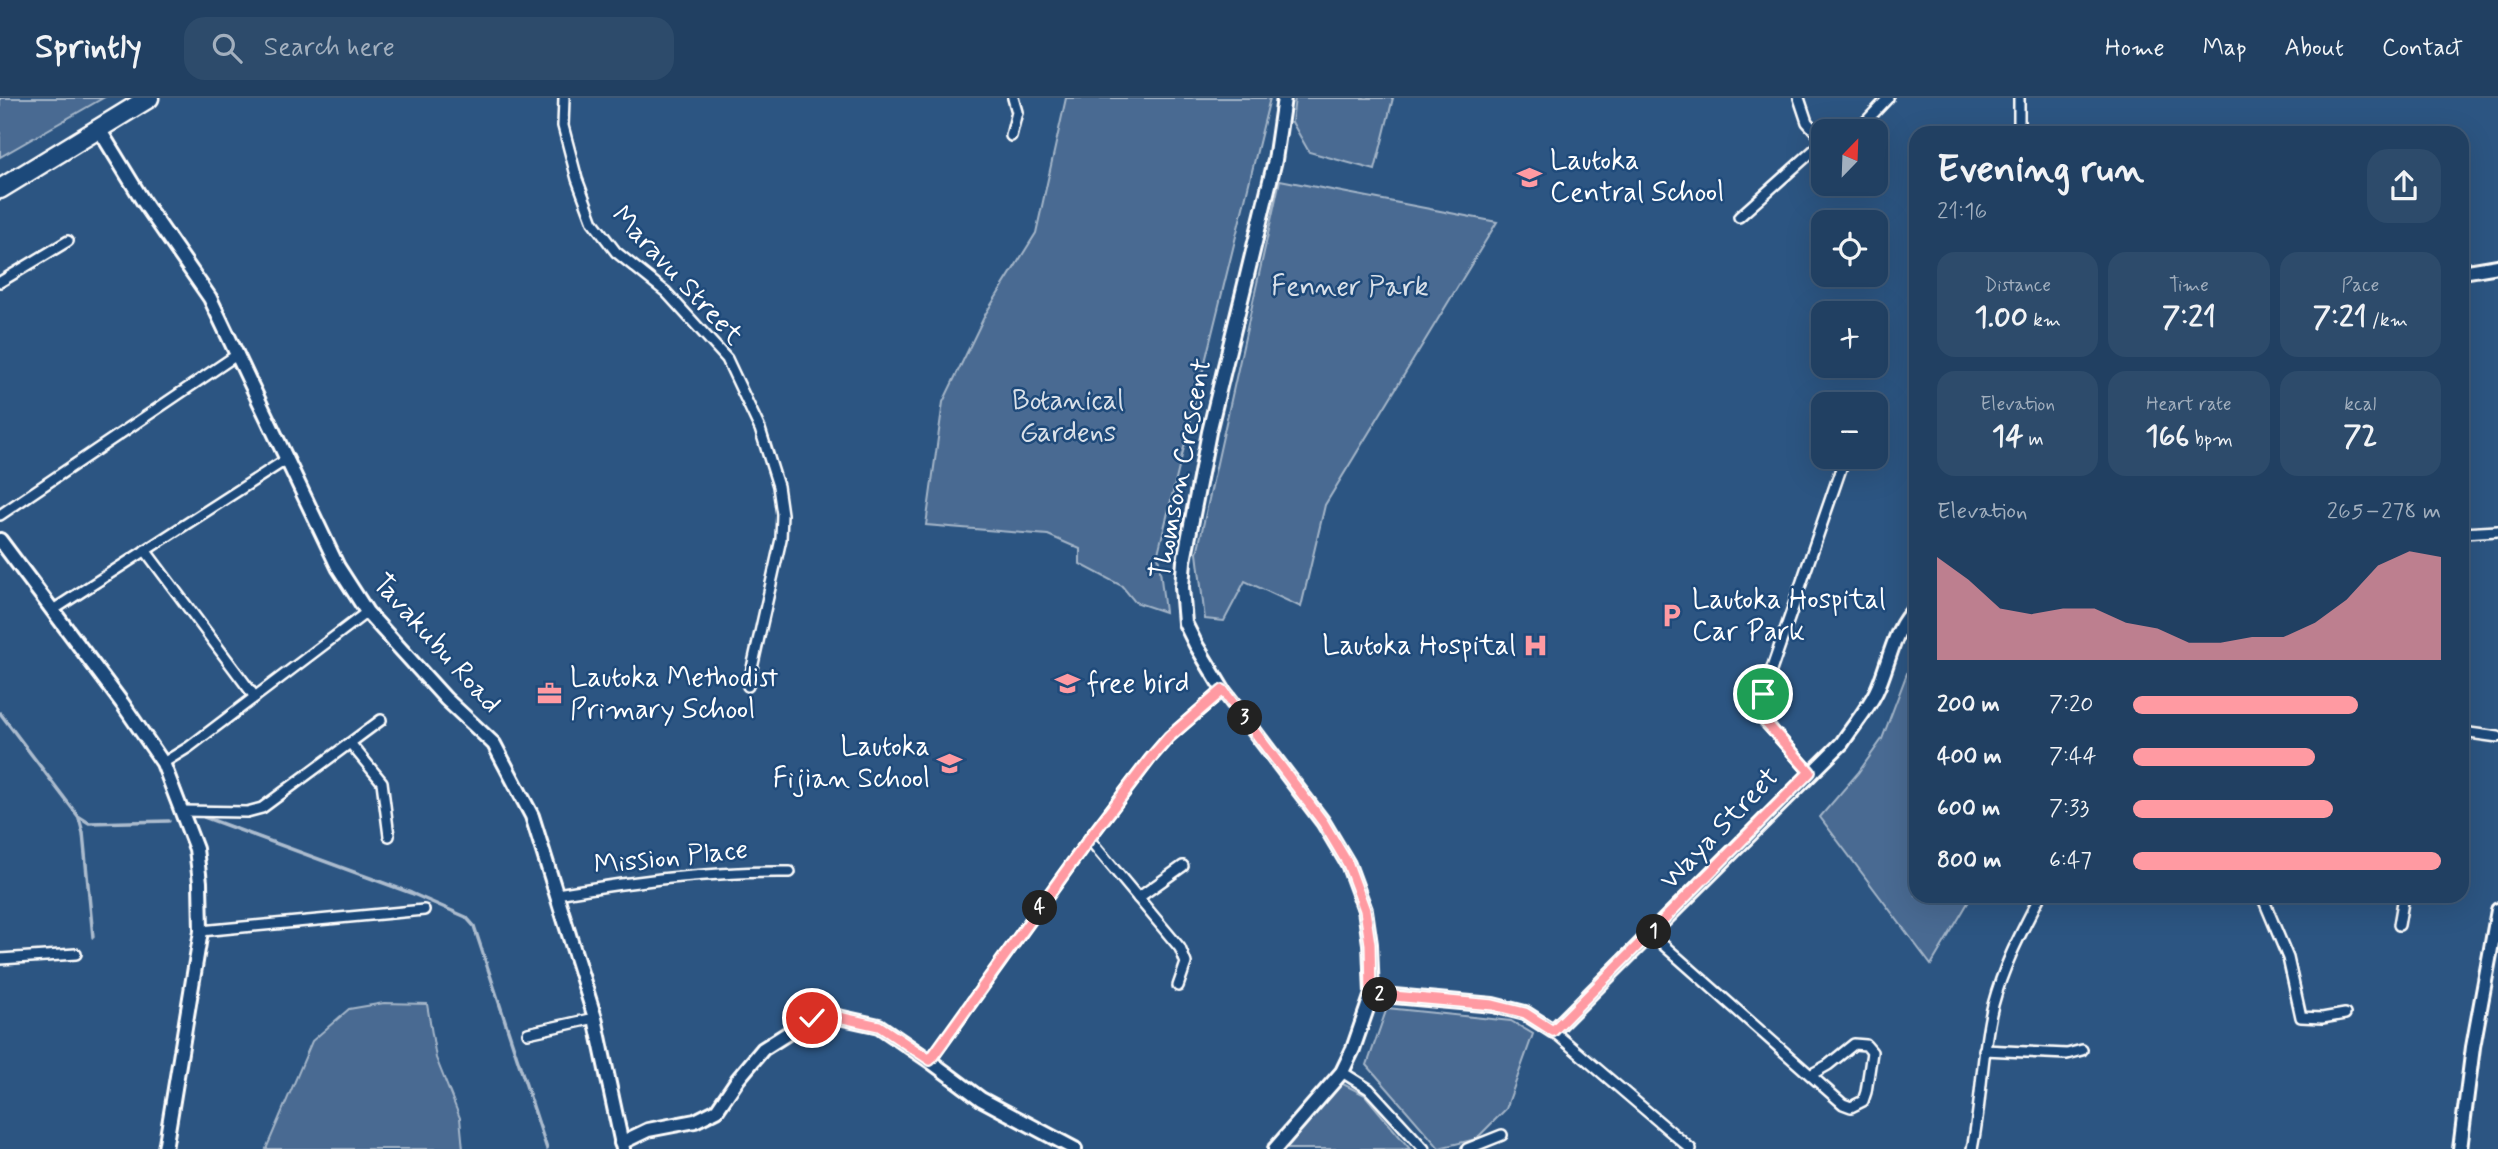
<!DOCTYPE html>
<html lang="en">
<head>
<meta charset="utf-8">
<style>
  :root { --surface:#214062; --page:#2d4b6b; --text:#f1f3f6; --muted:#a2afbe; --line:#3e5977; --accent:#ff9aa2 }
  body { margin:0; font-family:Mynerve,sans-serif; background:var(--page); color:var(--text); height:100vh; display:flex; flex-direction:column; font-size:26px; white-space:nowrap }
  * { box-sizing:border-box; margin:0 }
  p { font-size:23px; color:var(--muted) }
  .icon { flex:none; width:38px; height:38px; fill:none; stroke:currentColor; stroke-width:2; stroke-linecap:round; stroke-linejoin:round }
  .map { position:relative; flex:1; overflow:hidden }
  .panel { position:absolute; left:1909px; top:28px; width:560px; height:777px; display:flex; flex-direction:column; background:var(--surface); border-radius:21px; box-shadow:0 7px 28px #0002,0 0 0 2px var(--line) }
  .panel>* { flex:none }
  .needle { width:46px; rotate:23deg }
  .controls { position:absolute; left:1811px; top:21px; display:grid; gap:14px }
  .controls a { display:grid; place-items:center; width:77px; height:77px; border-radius:14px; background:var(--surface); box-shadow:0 7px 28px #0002,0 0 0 2px var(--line); font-size:35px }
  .pin { position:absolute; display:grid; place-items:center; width:60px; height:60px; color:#fff; margin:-30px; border:4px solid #fff; border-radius:50%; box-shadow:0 2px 7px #0007 }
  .km { position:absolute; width:35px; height:35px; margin:-18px; border-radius:50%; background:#222; color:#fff; font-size:19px; line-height:35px; text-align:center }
  .round { display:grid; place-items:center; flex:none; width:74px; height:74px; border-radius:21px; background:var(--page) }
  .overview { display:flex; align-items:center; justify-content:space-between; height:119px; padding:0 28px }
  h1 { font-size:38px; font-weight:800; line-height:52px }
  .stats { display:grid; grid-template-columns:repeat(3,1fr); gap:10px; height:119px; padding:7px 28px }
  .stats div { display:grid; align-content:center; border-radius:18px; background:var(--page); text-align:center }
  .stats b { font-size:30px; font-weight:800 }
  .stats small { font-size:19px; font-weight:400 }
  .stats p { font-size:19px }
  .chart { height:196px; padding:14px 28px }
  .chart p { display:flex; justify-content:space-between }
  .chart svg { width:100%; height:126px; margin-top:7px; fill:var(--accent); opacity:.7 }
  ul { padding:0 28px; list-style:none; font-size:23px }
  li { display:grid; grid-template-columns:112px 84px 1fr; align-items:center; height:52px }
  li i { height:18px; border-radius:9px; background:var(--accent) }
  header { display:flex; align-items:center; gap:42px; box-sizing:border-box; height:98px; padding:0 35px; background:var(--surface); border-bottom:2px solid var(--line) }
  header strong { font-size:33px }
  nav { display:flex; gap:38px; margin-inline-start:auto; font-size:24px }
  .search { width:490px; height:63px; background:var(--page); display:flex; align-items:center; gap:18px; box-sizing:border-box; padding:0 24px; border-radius:21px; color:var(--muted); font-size:26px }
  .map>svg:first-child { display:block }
</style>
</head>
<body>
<header>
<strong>Sprintly</strong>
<div class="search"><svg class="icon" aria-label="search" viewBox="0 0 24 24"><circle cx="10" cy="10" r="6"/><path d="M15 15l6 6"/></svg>Search here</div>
<nav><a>Home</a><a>Map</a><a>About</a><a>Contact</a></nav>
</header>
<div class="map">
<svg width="2498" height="1051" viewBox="0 0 2498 1051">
  <rect width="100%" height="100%" fill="#2c5582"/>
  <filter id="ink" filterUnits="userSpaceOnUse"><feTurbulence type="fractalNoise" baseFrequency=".0143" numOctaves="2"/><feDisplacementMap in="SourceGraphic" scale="14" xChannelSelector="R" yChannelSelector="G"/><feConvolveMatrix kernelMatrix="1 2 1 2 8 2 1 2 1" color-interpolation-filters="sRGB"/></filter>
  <g filter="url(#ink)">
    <g fill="#486b92" stroke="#a4b5c8" stroke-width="2">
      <polygon points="0,0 103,0 0,59"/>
      <polygon points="1066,0 1270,0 1158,455 1165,514 1135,504 1122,488 1080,466 1080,451 1048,437 926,427 943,304 986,215 1036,135"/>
      <polygon points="1295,0 1393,0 1375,72 1309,54 1292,24"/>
      <polygon points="1280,82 1497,124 1325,407 1301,509 1245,483 1224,523 1205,521 1197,455"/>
      <polygon points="1916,560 1916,798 1972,798 1931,867 1820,719 1858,675 1882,641 1909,570"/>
      <polygon points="384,905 427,906 436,960 460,1020 463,1051 266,1051 312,943 349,911"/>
      <polygon points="1387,910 1511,923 1533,936 1506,1011 1476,1041 1439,1050 1367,967"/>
      <polygon points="1335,982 1365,997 1410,1051 1272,1051 1268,1046"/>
    </g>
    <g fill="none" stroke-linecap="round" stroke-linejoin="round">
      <g stroke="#acbcce" stroke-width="3.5">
        <polyline points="0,615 78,718 89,725 169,723"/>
        <polyline points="204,719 411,795 466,819 474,828 547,1051"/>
        <polyline points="79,720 83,735 93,839"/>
      </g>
      <defs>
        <g id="street">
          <polyline points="564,0 563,28 577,81 593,124 616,154 666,194 727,261 760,331 778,388 782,416 781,441 748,588"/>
          <polyline points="1799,0 1807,24 1824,43"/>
          <polyline points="1857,33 1888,0"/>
          <polyline points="2019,35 2019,0"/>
          <polyline points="1011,38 1017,14 1013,0"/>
          <polyline points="1739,119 1824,43"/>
          <polyline points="0,184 68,143"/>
          <polyline points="0,417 238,256"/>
          <polyline points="2462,435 2498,433"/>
          <polyline points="145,452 255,599"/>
          <polyline points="53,512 287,361"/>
          <polyline points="2462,634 2498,639"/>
          <polyline points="350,645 382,684 389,738"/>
          <polyline points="163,665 189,649 367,514"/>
          <polyline points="1810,674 1760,618 1763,596 1845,359"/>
          <polyline points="182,713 247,714 262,710 381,622"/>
          <polyline points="1089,741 1180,850 1186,865 1178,888"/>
          <path d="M557,796C635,783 710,773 790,774"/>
          <polyline points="2262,798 2288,860 2301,919 2322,920 2345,916"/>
          <polyline points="1138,800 1183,768"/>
          <polyline points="2399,827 2404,798"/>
          <polyline points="201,833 424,812"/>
          <polyline points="1651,836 1843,1006 1851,1009 1863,1003 1866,994 1872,954 1866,947 1854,946 1828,967 1812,976"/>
          <polyline points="0,861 76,856"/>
          <polyline points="1553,933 1691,1051"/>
          <polyline points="528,935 595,920"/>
          <polyline points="1984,952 2067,956 2082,952"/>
          <polyline points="930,963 1089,741 1150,661 1169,639 1223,592"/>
          <polyline points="1342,974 1369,991 1424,1051"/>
          <polyline points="1467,1051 1502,1037"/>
          <path d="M1972,1051C1982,1004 1981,954 1993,907C2004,866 2021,835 2040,798"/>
        </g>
        <g id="secondary">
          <polyline points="99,31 143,103 210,200 338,469 367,514 446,601 494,646 532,718 595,920 623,1051"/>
          <polyline points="2462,174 2498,168"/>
          <polyline points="0,442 122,605 163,665 196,751 200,784 201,833 165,1051"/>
          <path d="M1372,896L1493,907L1525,915L1553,933L1842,645C1853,628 1867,612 1876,594C1889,568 1893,529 1916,510"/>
          <polyline points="621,1045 648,1032 695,1023 717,1012 738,981 763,951 812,920 834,918 879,928 930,963 981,1001 1075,1051"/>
          <polyline points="1275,1051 1342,974 1353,951 1372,896 1370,846 1365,812 1348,766 1323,724 1223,592 1196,547 1185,525 1182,489 1184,463 1209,334 1275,62 1284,0"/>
          <polyline points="2460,1051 2473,949 2498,812"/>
        </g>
        <polyline id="highway" points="0,91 149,0"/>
      </defs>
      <use href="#street" stroke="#fff" stroke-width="14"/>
      <use href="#secondary" stroke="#fff" stroke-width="18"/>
      <use href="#highway" stroke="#fff" stroke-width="23"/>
      <use href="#street" stroke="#1f4a7a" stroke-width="9"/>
      <use href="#secondary" stroke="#1f4a7a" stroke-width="12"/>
      <use href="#highway" stroke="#1f4a7a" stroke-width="18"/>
    </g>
  </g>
  <g fill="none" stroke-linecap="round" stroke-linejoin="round" filter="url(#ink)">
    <defs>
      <polyline id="route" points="812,920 834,918 879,928 930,962 1089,741 1150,661 1169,639 1223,592 1323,724 1348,766 1365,812 1370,846 1371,896 1493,907 1525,915 1553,933 1810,674 1760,618 1763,596"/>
    </defs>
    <use href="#route" stroke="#fff" stroke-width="14"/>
    <use href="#route" stroke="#ff9aa2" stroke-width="9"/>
  </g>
  <defs>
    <symbol id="school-bare" viewBox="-9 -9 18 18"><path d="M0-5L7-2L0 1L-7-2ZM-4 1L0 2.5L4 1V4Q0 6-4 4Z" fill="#ff9aa2" stroke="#1f4a7a" stroke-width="2.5" paint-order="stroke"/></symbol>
    <symbol id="parking-bare" viewBox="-9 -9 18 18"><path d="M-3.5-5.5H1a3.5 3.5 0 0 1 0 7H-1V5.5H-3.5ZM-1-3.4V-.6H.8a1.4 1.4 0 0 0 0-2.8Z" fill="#ff9aa2" stroke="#1f4a7a" stroke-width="2.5" paint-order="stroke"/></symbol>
    <symbol id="hospital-bare" viewBox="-9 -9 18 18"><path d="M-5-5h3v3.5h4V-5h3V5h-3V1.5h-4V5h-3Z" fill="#ff9aa2" stroke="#1f4a7a" stroke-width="2.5" paint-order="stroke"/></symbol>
    <symbol id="office-bare" viewBox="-9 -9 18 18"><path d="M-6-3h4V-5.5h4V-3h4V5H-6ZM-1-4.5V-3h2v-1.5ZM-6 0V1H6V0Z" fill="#ff9aa2" stroke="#1f4a7a" stroke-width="2.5" paint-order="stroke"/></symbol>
  </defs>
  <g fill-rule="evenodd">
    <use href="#school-bare" x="1512" y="62" width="35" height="35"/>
    <use href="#parking-bare" x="1654" y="500" width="35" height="35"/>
    <use href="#hospital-bare" x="1518" y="530" width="35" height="35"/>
    <use href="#school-bare" x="1050" y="568" width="35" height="35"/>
    <use href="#office-bare" x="532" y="578" width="35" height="35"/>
    <use href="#school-bare" x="932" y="648" width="35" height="35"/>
  </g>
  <g text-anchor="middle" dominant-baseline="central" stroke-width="5" stroke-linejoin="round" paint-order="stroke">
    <g font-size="28" fill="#fff" stroke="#1f4a7a" text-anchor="start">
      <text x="1550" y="63">Lautoka<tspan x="1550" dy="32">Central School</tspan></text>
      <text x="1692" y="502">Lautoka Hospital<tspan x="1692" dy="32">Car Park</tspan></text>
      <text x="1516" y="548" text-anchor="end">Lautoka Hospital</text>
      <text x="570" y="580">Lautoka Methodist<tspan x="570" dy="32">Primary School</tspan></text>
      <text x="1087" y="586">free bird</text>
      <text x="930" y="649" text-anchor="end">Lautoka<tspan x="930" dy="32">Fijian School</tspan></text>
    </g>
    <g font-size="28" fill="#fff" stroke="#1f4a7a">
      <text transform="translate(677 178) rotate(47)">Maravu Street</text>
      <text transform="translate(1182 371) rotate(-79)">Thomson Crescent</text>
      <text transform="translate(436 546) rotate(48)">Tavakubu Road</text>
      <text transform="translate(1720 731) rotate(-46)">Waya Street</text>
      <text transform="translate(671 760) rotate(-6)">Mission Place</text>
    </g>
    <g font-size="28" fill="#dae1e9" stroke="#1f4a7a">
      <text x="1350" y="189">Fenner Park</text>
      <text x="1068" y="303">Botanical<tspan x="1068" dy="32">Gardens</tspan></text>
    </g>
  </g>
</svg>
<div class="controls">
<a><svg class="needle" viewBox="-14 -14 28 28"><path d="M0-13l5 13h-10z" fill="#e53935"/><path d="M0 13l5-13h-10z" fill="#a2afbe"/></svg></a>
<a><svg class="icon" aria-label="locate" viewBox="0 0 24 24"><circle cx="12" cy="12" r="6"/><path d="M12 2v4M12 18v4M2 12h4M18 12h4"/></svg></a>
<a>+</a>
<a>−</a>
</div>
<div class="pin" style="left:1763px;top:596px;background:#1e9e55"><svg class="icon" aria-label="arrive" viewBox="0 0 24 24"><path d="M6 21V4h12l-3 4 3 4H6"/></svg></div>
<div class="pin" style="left:812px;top:920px;background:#d93025"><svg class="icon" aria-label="check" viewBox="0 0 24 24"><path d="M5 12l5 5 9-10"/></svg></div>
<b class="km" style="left:1654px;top:834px">1</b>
<b class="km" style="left:1380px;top:897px">2</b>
<b class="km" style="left:1245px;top:620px">3</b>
<b class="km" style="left:1040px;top:810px">4</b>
<section class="panel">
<div class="overview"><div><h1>Evening run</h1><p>21:16</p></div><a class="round"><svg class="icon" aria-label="share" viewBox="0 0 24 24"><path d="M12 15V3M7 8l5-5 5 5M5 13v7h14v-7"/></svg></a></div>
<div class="stats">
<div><p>Distance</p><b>1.00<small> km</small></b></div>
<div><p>Time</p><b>7:21</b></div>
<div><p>Pace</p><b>7:21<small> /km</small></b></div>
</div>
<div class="stats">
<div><p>Elevation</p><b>14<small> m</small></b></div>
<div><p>Heart rate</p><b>166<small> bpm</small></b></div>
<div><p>kcal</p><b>72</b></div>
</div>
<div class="chart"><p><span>Elevation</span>265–278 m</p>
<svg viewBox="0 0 160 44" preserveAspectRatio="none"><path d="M0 44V8L10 16L20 26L30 28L40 26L50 26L60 31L70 33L80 38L90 38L100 36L110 36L120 31L130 23L140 11L150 6L160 8V44z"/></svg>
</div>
<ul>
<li><b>200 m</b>7:20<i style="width:73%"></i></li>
<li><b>400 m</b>7:44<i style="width:59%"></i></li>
<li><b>600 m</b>7:33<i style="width:65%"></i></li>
<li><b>800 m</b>6:47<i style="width:100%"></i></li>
</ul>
</section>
</div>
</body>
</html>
